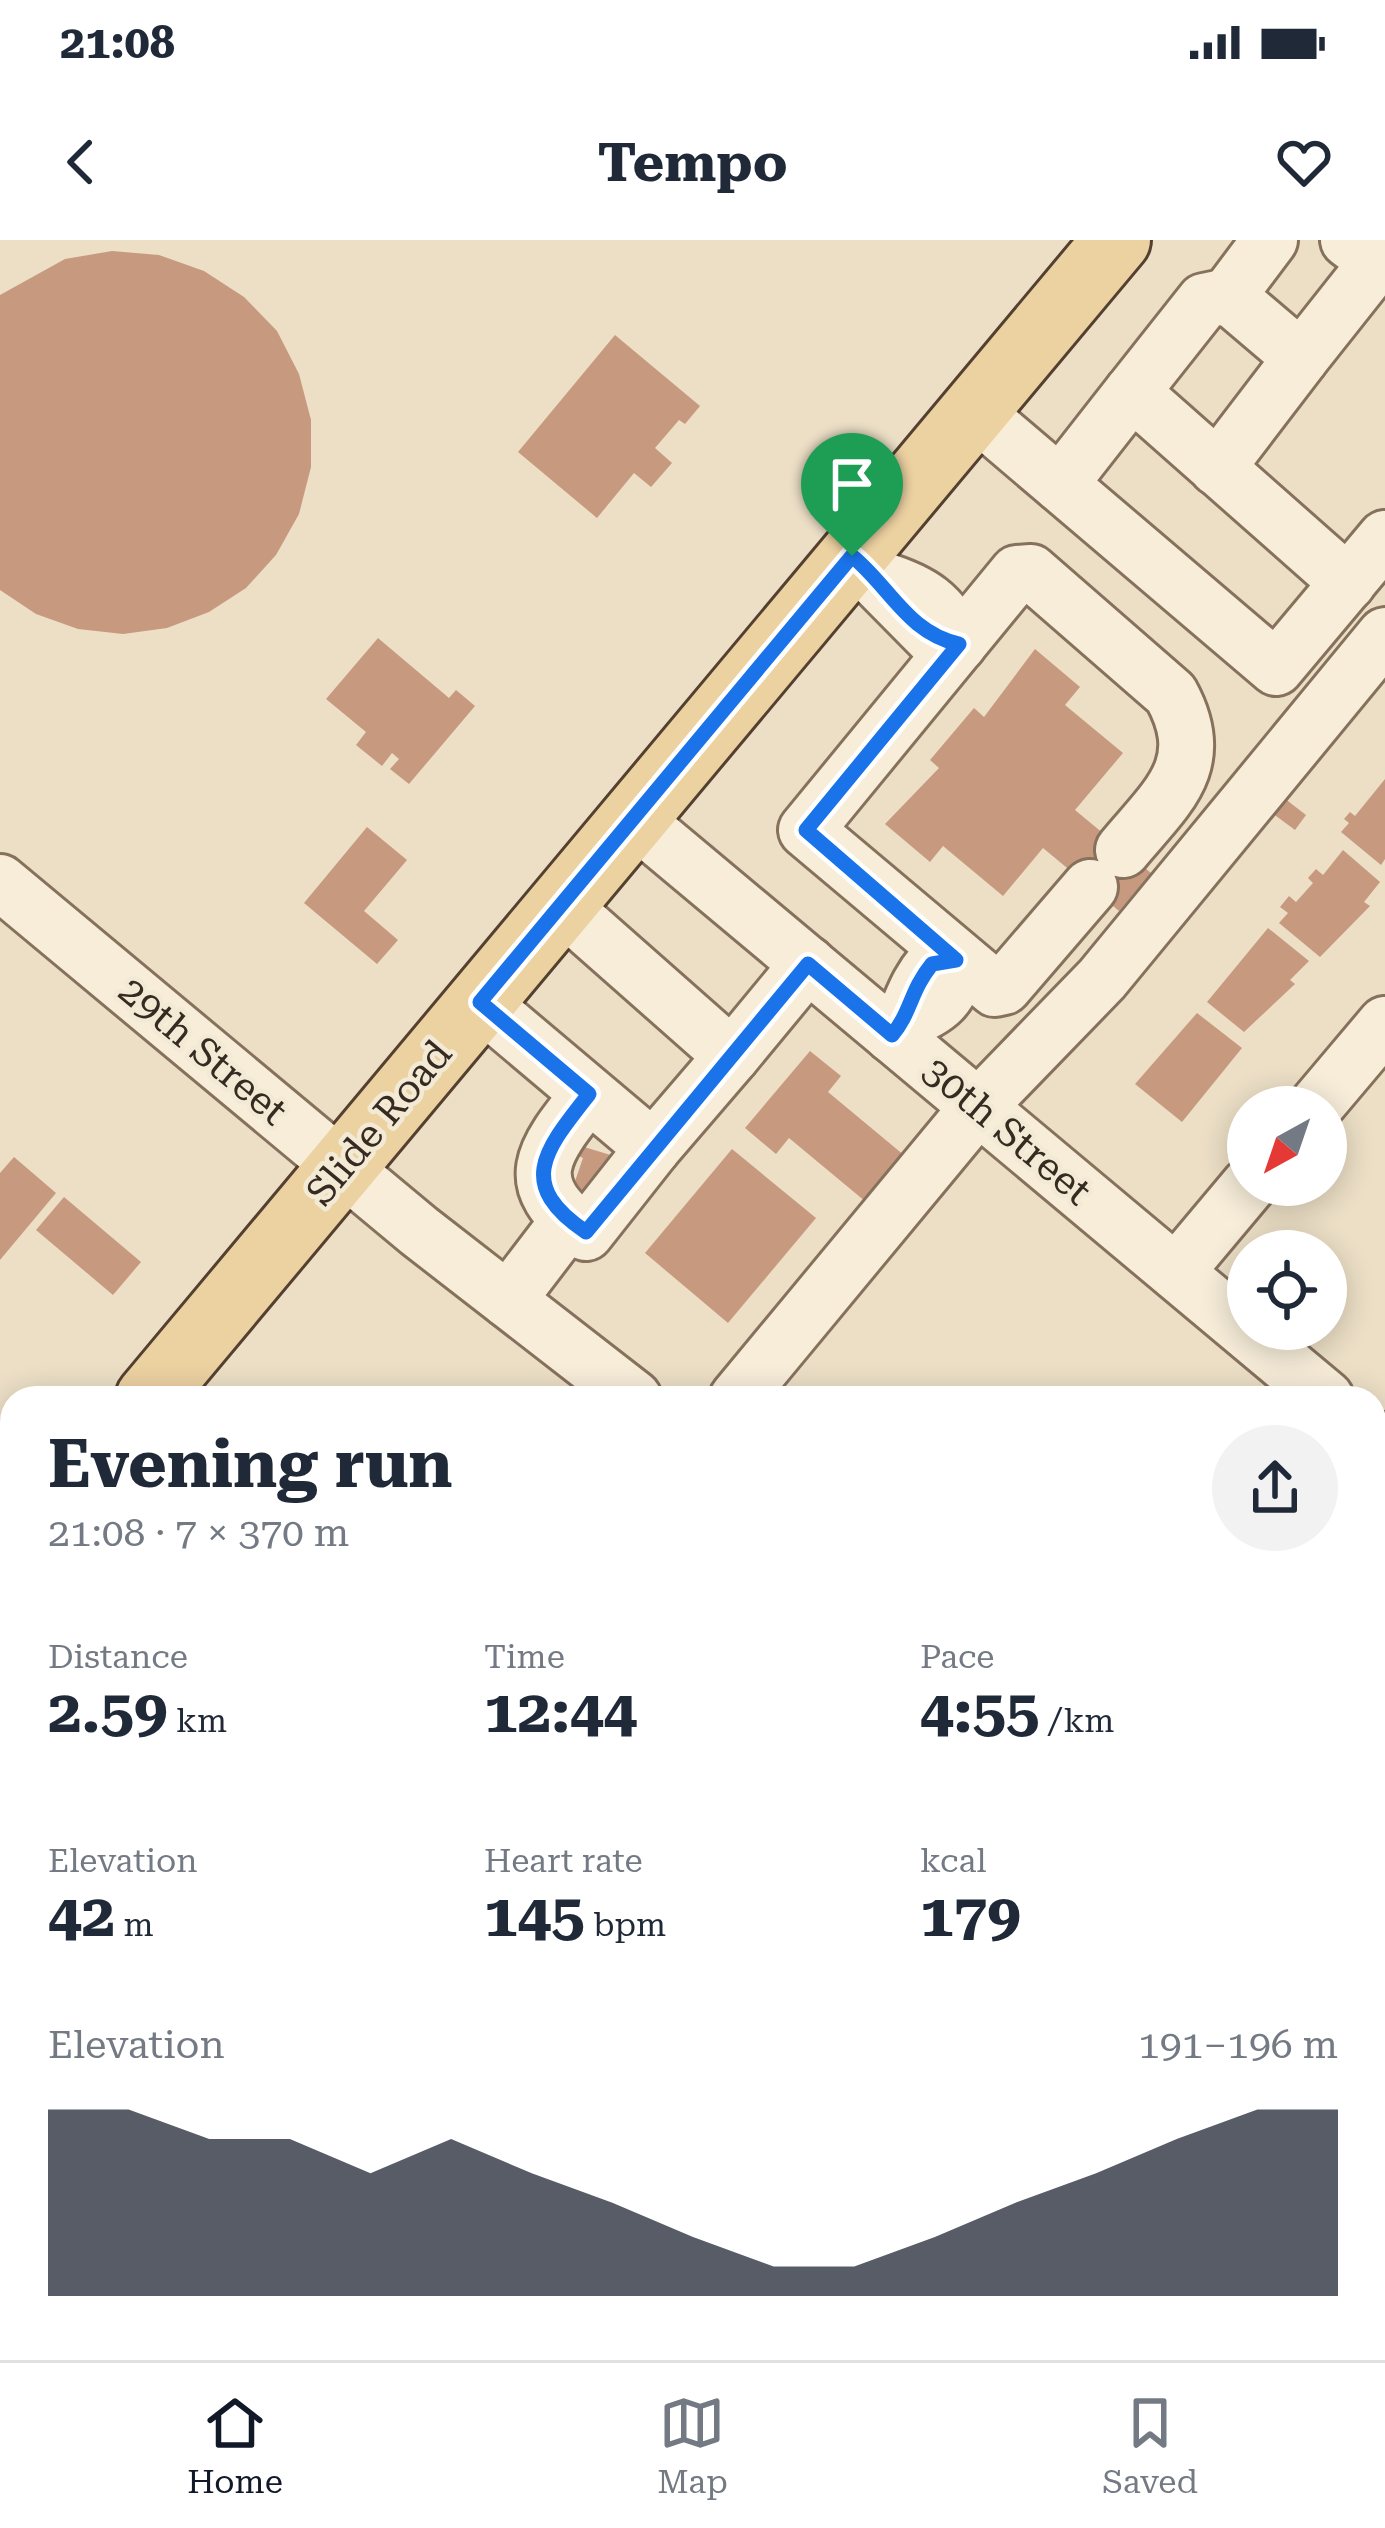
<!DOCTYPE html>
<html lang="en">
<head>
<meta charset="utf-8">
<style>
  :root { --surface:#fff; --page:#f2f2f3; --text:#1f2937; --muted:#747a83; --line:#e0e1e3; --accent:#111827 }
  body { margin:0; font-family:"Roboto Serif",serif; background:var(--page); color:var(--text); height:100vh; display:flex; flex-direction:column; font-size:45px; white-space:nowrap }
  * { box-sizing:border-box; margin:0 }
  p { font-size:39px; color:var(--muted) }
  .icon { flex:none; width:66px; height:66px; fill:none; stroke:currentColor; stroke-width:2; stroke-linecap:round; stroke-linejoin:round }
  .map { position:relative; flex:1; overflow:hidden }
  .details { position:absolute; left:0px; top:1146px; width:1386px; height:975px; display:flex; flex-direction:column; background:var(--surface); border-radius:36px 36px 0 0; box-shadow:0 6px 30px #0003 }
  .details>* { flex:none }
  .needle { width:78px; rotate:220deg }
  .tools { position:absolute; left:1227px; top:846px; display:grid; gap:24px }
  .tools a { display:grid; place-items:center; width:120px; height:120px; border-radius:50%; background:var(--surface); box-shadow:0 6px 30px #0003; font-size:60px }
  .pin { position:absolute; display:grid; place-items:center; width:102px; height:102px; color:#fff; margin:-123px -51px; border-radius:50% 50% 50% 0; rotate:-45deg; box-shadow:0 0 12px #0007 }
  .pin .icon { rotate:45deg }
  .round { display:grid; place-items:center; flex:none; width:126px; height:126px; border-radius:63px; background:var(--page) }
  .overview { display:flex; align-items:center; justify-content:space-between; height:204px; padding:0 48px }
  h1 { font-size:66px; font-weight:700; line-height:90px }
  .stats { display:grid; grid-template-columns:repeat(3,1fr); gap:18px; height:204px; padding:12px 48px }
  .stats div { display:grid; align-content:center }
  .stats b { font-size:60px; font-weight:700 }
  .stats small { font-size:33px; font-weight:400 }
  .stats p { font-size:33px }
  .chart { height:336px; padding:24px 48px }
  .chart p { display:flex; justify-content:space-between }
  .chart svg { width:100%; height:216px; margin-top:12px; fill:var(--accent); opacity:.7 }
  .status { display:flex; justify-content:space-between; align-items:center; height:84px; padding:0 60px; background:var(--surface); direction:ltr }
  .status svg { height:33px; fill:currentColor }
  header { display:flex; justify-content:space-between; align-items:center; height:156px; padding:0 48px; background:var(--surface); font-size:54px; font-weight:700 }
  .menu { display:flex; justify-content:space-around; align-items:center; height:168px; border-top:3px solid var(--line); background:var(--surface); font-size:33px; color:var(--muted) }
  .menu a { display:grid; justify-items:center; gap:6px }
  .menu .active { color:var(--accent) }
  .map>svg:first-child { display:block }
</style>
</head>
<body>
<div class="status"><b>21:08</b><svg viewBox="0 0 49 12"><path d="M0 12V9h3v3zM5 12V6h3v6zM10 12V3h3v9zM15 12V0h3v12zM26 1h20v11H26zM47 4h2v5h-2z"/></svg></div>
<header><svg class="icon" aria-label="back" viewBox="0 0 24 24"><path d="M15 5l-7 7 7 7"/></svg>Tempo<svg class="icon" aria-label="heart" viewBox="0 0 24 24"><path d="M12 20l-8-8c-3-5 5-10 8-4 3-6 11-1 8 4z"/></svg></header>
<div class="map">
<svg width="1385" height="2120" viewBox="0 0 1385 2120">
  <rect width="100%" height="100%" fill="#ecdfc6"/>
  <g fill="#c79a7f">
    <polygon points="112,11 159,15 204,31 244,57 277,91 299,134 311,180 311,227 299,274 276,315 246,348 209,372 167,388 123,394 78,389 36,374 0,350 0,55 65,19"/>
    <polygon points="615,95 700,166 685,184 679,180 655,208 672,223 651,247 634,233 597,278 518,212"/>
    <polygon points="378,398 449,458 456,450 475,466 409,544 390,529 399,519 392,513 382,526 356,505 366,492 326,459"/>
    <polygon points="1035,409 1080,447 1065,465 1123,513 1075,570 1151,633 1119,671 1043,608 1003,656 943,606 930,622 885,584 939,528 930,520 974,468 984,477"/>
    <polygon points="1385,539 1385,619 1381,625 1341,592 1349,583 1344,579 1350,572 1355,576"/>
    <polygon points="1284,558 1306,575 1295,590 1272,573"/>
    <polygon points="367,587 407,620 364,671 398,700 377,724 304,663"/>
    <polygon points="1343,610 1380,642 1364,662 1370,666 1320,717 1279,683 1288,673 1280,667 1289,656 1296,662 1313,643 1308,638 1316,629 1323,635"/>
    <polygon points="1268,688 1309,721 1290,740 1295,744 1244,792 1207,762"/>
    <polygon points="1197,773 1242,808 1182,882 1135,844"/>
    <polygon points="810,811 841,836 828,852 905,916 866,962 789,898 776,914 745,888"/>
    <polygon points="574,904 614,916 598,959 572,950 583,918 570,912"/>
    <polygon points="732,909 816,978 728,1083 645,1013"/>
    <polygon points="14,917 56,953 0,1020 0,933"/>
    <polygon points="64,957 141,1022 113,1055 36,990"/>
    <polygon points="0,1531 12,1541 12,1557 0,1571"/>
    <polygon points="0,1584 12,1594 12,1666 0,1655"/>
    <polygon points="12,1866 12,2017 0,2007 0,1880"/>
    <polygon points="119,2109 199,2109 190,2120 133,2120"/>
    <polygon points="231,2109 263,2109 254,2120 244,2120"/>
    <polygon points="577,2109 641,2109 632,2120 590,2120"/>
    <polygon points="681,2109 706,2109 720,2120 672,2120"/>
  </g>
  <g fill="none" stroke-linecap="round" stroke-linejoin="round">
    <defs>
      <g id="minor">
        <polyline points="1301,118 1377,22 1348,0"/>
        <polyline points="1132,152 1204,61 1228,56"/>
        <polyline points="974,171 1276,428 1385,298"/>
        <polyline points="1217,228 1301,118 1228,56 1270,0"/>
        <polyline points="1060,244 1132,152 1348,343"/>
        <path d="M852,316L933,398L959,404C944,365 920,351 881,339"/>
        <polyline points="633,578 1326,1158"/>
        <polyline points="0,642 419,991 634,1158"/>
        <path d="M1090,647L1004,747L995,749L806,590L1017,333L1031,332L1171,454C1210,525 1167,557 1123,610"/>
        <polyline points="561,665 732,816 653,908"/>
        <path d="M480,762L653,908L586,993C516,943 544,910 589,854"/>
        <path d="M892,795C911,773 910,751 933,724L956,720C956,757 936,770 903,782"/>
        <polyline points="732,816 808,724"/>
        <polyline points="1315,867 1385,784"/>
        <polyline points="1176,1032 1249,945"/>
        <polyline points="508,1060 569,980"/>
        <polyline points="737,1158 978,867 1102,739 1385,395"/>
        <polyline points="1374,1198 1385,1207"/>
        <polyline points="0,1391 12,1401"/>
        <polyline points="1374,1765 1385,1775"/>
        <polyline points="0,1769 12,1779"/>
        <polyline points="402,2109 415,2120"/>
        <polyline points="822,2109 834,2120"/>
        <polyline points="1279,2109 1292,2120"/>
      </g>
      <g id="major">
        <polyline points="149,1158 1117,0"/>
        <polyline points="0,1337 12,1322"/>
      </g>
    </defs>
    <use href="#minor" stroke="#86715d" stroke-width="60"/>
    <use href="#major" stroke="#544031" stroke-width="72"/>
    <use href="#minor" stroke="#f7edd9" stroke-width="54"/>
    <use href="#major" stroke="#ecd1a1" stroke-width="66"/>
  </g>
  <g fill="none" stroke-linecap="round" stroke-linejoin="round">
    <defs>
      <path id="route" d="M852,316C890,347 908,393 959,404L806,590L956,720L932,724C910,751 911,773 892,795L808,724L586,992C515,944 545,910 589,854L480,762Z"/>
    </defs>
    <use href="#route" stroke="#fff" stroke-width="24"/>
    <use href="#route" stroke="#1a73e8" stroke-width="15"/>
  </g>
  <g text-anchor="middle" dominant-baseline="central" stroke-width="9" stroke-linejoin="round" paint-order="stroke">
    <g font-size="39" fill="#372a20" stroke="#f3ead6">
      <text transform="translate(203 811) rotate(40)">29th Street</text>
      <text transform="translate(379 883) rotate(-50)">Slide Road</text>
      <text transform="translate(1007 891) rotate(40)">30th Street</text>
    </g>
  </g>
</svg>
<div class="tools">
<a><svg class="needle" viewBox="-14 -14 28 28"><path d="M0-13l5 13h-10z" fill="#e53935"/><path d="M0 13l5-13h-10z" fill="#747a83"/></svg></a>
<a><svg class="icon" aria-label="locate" viewBox="0 0 24 24"><circle cx="12" cy="12" r="6"/><path d="M12 2v4M12 18v4M2 12h4M18 12h4"/></svg></a>
</div>
<div class="pin" style="left:852px;top:316px;background:#1e9e55"><svg class="icon" aria-label="arrive" viewBox="0 0 24 24"><path d="M6 21V4h12l-3 4 3 4H6"/></svg></div>
<section class="details">
<div class="overview"><div><h1>Evening run</h1><p>21:08 · 7 × 370 m</p></div><a class="round"><svg class="icon" aria-label="share" viewBox="0 0 24 24"><path d="M12 15V3M7 8l5-5 5 5M5 13v7h14v-7"/></svg></a></div>
<div class="stats">
<div><p>Distance</p><b>2.59<small> km</small></b></div>
<div><p>Time</p><b>12:44</b></div>
<div><p>Pace</p><b>4:55<small> /km</small></b></div>
</div>
<div class="stats">
<div><p>Elevation</p><b>42<small> m</small></b></div>
<div><p>Heart rate</p><b>145<small> bpm</small></b></div>
<div><p>kcal</p><b>179</b></div>
</div>
<div class="chart"><p><span>Elevation</span>191–196 m</p>
<svg viewBox="0 0 160 44" preserveAspectRatio="none"><path d="M0 44V6L10 6L20 12L30 12L40 19L50 12L60 19L70 25L80 32L90 38L100 38L110 32L120 25L130 19L140 12L150 6L160 6V44z"/></svg>
</div>
</section>
</div>
<nav class="menu">
<a class="active"><svg class="icon" aria-label="home" viewBox="0 0 24 24"><path d="M3 11l9-7 9 7M6 9v11h12V9"/></svg>Home</a>
<a><svg class="icon" aria-label="map" viewBox="0 0 24 24"><path d="M3 6l6-2 6 2 6-2v14l-6 2-6-2-6 2zM9 4v14M15 6v14"/></svg>Map</a>
<a><svg class="icon" aria-label="saved" viewBox="0 0 24 24"><path d="M7 4h10v16l-5-4-5 4z"/></svg>Saved</a>
</nav>
</body>
</html>
